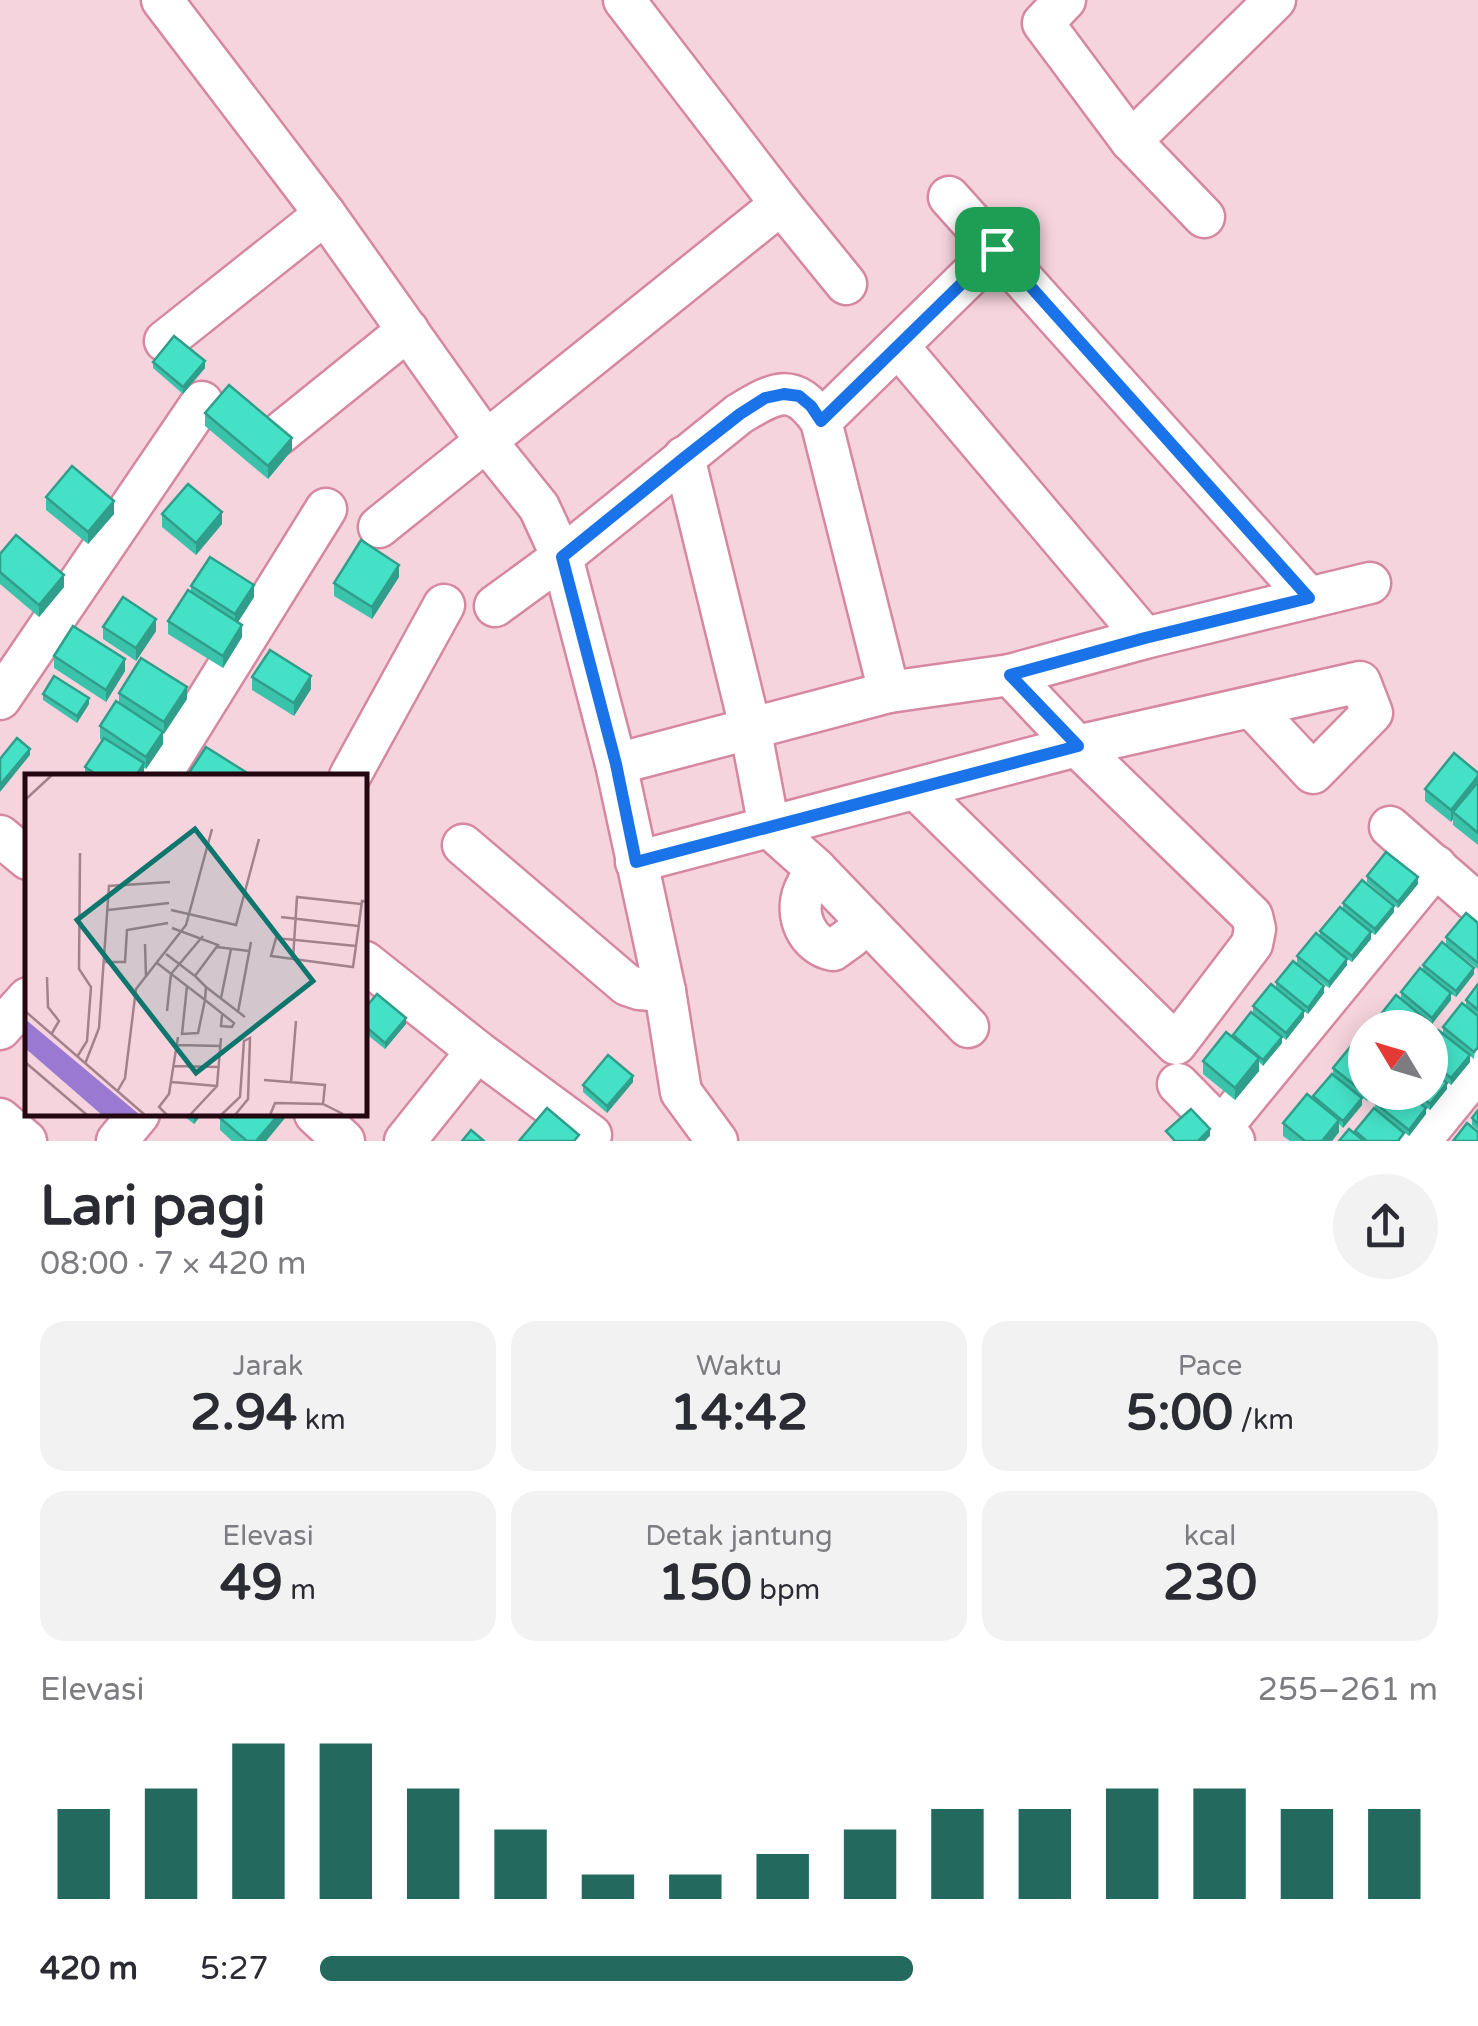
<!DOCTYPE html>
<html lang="id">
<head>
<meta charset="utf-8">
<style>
  :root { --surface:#fff; --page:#f2f2f3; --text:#2b2b33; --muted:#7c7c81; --accent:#23695d }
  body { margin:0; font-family:"Varela Round",sans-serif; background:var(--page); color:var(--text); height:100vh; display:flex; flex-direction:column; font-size:38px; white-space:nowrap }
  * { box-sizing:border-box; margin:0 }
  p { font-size:32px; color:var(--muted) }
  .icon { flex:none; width:55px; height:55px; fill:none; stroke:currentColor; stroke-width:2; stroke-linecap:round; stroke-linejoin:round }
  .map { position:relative; height:1141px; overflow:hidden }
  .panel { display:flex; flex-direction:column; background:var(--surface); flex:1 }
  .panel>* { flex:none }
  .needle { width:65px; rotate:308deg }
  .buttons { position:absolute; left:1348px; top:1010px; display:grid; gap:20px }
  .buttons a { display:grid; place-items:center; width:100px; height:100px; border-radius:50%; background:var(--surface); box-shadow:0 5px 25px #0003; font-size:50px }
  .pin { position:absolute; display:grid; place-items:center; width:85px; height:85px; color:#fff; margin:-42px; border-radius:20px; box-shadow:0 5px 15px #0006 }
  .round { display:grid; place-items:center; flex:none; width:105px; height:105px; border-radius:52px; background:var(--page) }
  .overview { display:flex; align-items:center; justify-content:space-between; height:170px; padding:0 40px }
  h1 { font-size:55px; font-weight:700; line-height:75px }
  .stats { display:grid; grid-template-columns:repeat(3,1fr); gap:15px; height:170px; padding:10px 40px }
  .stats div { display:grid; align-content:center; border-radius:25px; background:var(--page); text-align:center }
  .stats b { font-size:50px; font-weight:700 }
  .stats small { font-size:28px; font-weight:400 }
  .stats p { font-size:28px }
  .chart { height:280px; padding:20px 40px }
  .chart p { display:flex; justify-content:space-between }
  .chart svg { width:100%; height:180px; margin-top:10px; stroke:var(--accent); stroke-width:6 }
  ul { padding:0 40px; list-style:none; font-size:32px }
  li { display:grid; grid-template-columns:160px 120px 1fr; align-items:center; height:75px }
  li i { height:25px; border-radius:12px; background:var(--accent) }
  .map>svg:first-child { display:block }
</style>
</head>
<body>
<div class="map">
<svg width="1478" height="1141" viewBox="0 0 1478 1141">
  <rect width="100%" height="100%" fill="#f6d4de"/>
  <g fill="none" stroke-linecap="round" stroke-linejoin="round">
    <defs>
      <g id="minor">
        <polyline points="162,0 325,214 486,441 539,507 562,557 616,764 665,991 681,1092 717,1141"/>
        <polyline points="1065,0 1043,23 1131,141 1275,0"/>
        <polyline points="1131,141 1204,217"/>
        <polyline points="949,197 1309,598"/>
        <polyline points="781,204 846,284"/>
        <polyline points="165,341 325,214"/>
        <polyline points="898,346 1145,638"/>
        <polyline points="821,421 997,249"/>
        <polyline points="278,435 408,330"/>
        <polyline points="684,457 750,727 769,827 816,869 968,1027"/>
        <polyline points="379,527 781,204 624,0"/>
        <path d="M495,606L562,557L739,414C776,392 793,381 821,421L889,692L616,764"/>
        <polyline points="1010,675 1145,638 1370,583"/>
        <polyline points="889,692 1010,675 1077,746 1360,682 1372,713 1313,773 1257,713"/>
        <polyline points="0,699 202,402"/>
        <polyline points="160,776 326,509"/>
        <polyline points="350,776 444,605"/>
        <polyline points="1390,827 1478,904"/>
        <polyline points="0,836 28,859"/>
        <polyline points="463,845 627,985 639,989 665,991"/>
        <polyline points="636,862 1077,746 1252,916 1255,929 1252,944 1176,1044 916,789"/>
        <path d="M816,869C812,876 807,884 804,891C794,915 807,945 833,950L851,937L865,920"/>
        <polyline points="365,962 477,1051 405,1141"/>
        <polyline points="0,1029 28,998"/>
        <polyline points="477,1051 591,1135"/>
        <polyline points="1178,1084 1234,1141"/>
        <polyline points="315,1114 344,1141"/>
        <polyline points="0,1119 26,1141"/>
        <polyline points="1222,1127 1436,866"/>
        <polyline points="117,1141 139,1114"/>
        <polyline points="1420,1141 1478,1070"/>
      </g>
    </defs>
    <use href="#minor" stroke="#d688a1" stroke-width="45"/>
    <use href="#minor" stroke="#fff" stroke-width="40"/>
  </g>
  <g fill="#3bc2ab">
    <polygon points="153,362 205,368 183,394 153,368"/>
    <polygon points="205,413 292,450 268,479 205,426"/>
    <polygon points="46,497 114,514 88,544 46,510"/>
    <polygon points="162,514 222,524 196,555 162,527"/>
    <polygon points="0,554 64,587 39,617 0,584"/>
    <polygon points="399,577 372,619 334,596 334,583"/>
    <polygon points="191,586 254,597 238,622 242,637 223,668 168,634 168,621 191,592"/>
    <polygon points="103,627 156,631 136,661 103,639"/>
    <polygon points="54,656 125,671 106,702 54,668"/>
    <polygon points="252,677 311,689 294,716 252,690"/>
    <polygon points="119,693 187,699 163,734 163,744 146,769 144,768 144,776 85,776 85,767 102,741 100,739 100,726 119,703"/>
    <polygon points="43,694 89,704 77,723 43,700"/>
    <polygon points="1478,773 1478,845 1453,825 1453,819 1451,822 1425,801 1425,789"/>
    <polygon points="1367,876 1418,884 1398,908 1367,882"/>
    <polygon points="1343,903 1394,912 1375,935 1357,920 1371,939 1352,962 1347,959 1347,965 1329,988 1297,963 1297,956 1320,937 1320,931 1343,909"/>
    <polygon points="1478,923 1478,969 1446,944 1446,937"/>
    <polygon points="1423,965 1474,974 1456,997 1451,994 1451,1000 1432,1024 1428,1021 1428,1027 1382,1028 1378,1024 1378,1018 1401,999 1401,992 1423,971"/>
    <polygon points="1276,982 1324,993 1308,1014 1304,1011 1304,1017 1286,1040 1253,1012 1253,1006 1276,988"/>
    <polygon points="1478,984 1478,1016 1466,1006 1466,1000"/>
    <polygon points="365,1008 406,1024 385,1049 365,1033"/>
    <polygon points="1478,1016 1474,1059 1470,1056 1470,1062 1451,1085 1430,1067 1430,1040 1443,1033 1443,1027"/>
    <polygon points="1365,1033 1365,1057 1356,1050 1356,1044"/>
    <polygon points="1233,1035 1282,1043 1263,1066 1259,1062 1259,1071 1235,1100 1203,1074 1203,1061 1233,1037"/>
    <polygon points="1333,1068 1374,1092 1367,1101 1333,1074"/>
    <polygon points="633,1082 607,1113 583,1092 583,1085"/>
    <polygon points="1447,1089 1430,1110 1407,1092 1430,1092"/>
    <polygon points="1313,1096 1362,1105 1343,1128 1339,1124 1339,1132 1332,1141 1290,1141 1283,1136 1283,1123 1313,1099"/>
    <polygon points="1375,1103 1426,1114 1409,1136 1375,1109"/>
    <polygon points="1478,1110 1478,1130 1472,1125 1472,1118"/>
    <polygon points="181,1114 202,1114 194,1124"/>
    <polygon points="285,1114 285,1118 266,1141 232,1141 220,1130 220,1118"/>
  </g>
  <g fill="#309e8b">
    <polygon points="205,361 205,368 183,394 183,387"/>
    <polygon points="292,438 292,450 268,479 268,466"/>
    <polygon points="114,501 114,514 88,544 88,532"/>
    <polygon points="222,512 222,524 196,555 196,543"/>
    <polygon points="399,565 399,577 372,619 372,607"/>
    <polygon points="64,575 64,587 39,617 39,605"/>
    <polygon points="254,585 254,597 235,627 235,614"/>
    <polygon points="156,619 156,631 136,661 136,648"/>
    <polygon points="242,625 242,637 223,668 223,656"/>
    <polygon points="125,659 125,671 106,702 106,690"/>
    <polygon points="311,676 311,689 294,716 294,703"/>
    <polygon points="187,687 187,699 164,734 164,722"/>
    <polygon points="89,698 89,704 77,723 77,716"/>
    <polygon points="163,732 163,744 146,769 146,757"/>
    <polygon points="30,749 30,755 0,792 0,785"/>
    <polygon points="144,763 144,776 136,776"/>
    <polygon points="1478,776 1478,788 1453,812 1453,819 1451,822 1451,810"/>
    <polygon points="1418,877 1418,884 1398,908 1398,902"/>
    <polygon points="1394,906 1394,912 1375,935 1375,929"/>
    <polygon points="1371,932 1371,939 1352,962 1352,956"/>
    <polygon points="1347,959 1347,965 1329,988 1329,982"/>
    <polygon points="1474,968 1474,974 1456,997 1456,991"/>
    <polygon points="1324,986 1324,993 1308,1014 1308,1008"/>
    <polygon points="1451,993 1451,1000 1432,1024 1432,1018"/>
    <polygon points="1304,1011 1304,1017 1286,1040 1286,1033"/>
    <polygon points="406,1018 406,1024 385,1049 385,1043"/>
    <polygon points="1282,1037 1282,1043 1263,1066 1263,1060"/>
    <polygon points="1470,1055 1470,1062 1451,1085 1451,1078"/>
    <polygon points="1259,1058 1259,1071 1235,1100 1235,1088"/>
    <polygon points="633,1076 633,1082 607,1113 607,1106"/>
    <polygon points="1447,1083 1447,1089 1430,1110 1430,1104"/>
    <polygon points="1362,1098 1362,1105 1343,1128 1343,1121"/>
    <polygon points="1426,1108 1426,1114 1409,1136 1409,1130"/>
    <polygon points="194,1114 202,1114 194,1124"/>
    <polygon points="279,1114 285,1114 285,1118 266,1141 256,1141"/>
    <polygon points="1339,1120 1339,1132 1332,1141 1322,1141"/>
    <polygon points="1210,1129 1210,1136 1205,1141 1198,1141"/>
  </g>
  <g fill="#45e1c7" stroke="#309e8b" stroke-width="2.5">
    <polygon points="174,336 205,361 183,387 153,362"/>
    <polygon points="229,385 292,438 268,466 205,413"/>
    <polygon points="72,466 114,501 88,532 46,497"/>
    <polygon points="188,484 222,512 196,543 162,514"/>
    <polygon points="16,535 64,575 39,605 0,572 0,554"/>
    <polygon points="361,540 399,565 372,607 334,583"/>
    <polygon points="210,557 254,585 235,614 191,586"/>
    <polygon points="188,590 242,625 223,656 168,621"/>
    <polygon points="123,597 156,619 136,648 103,627"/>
    <polygon points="73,626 125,659 106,690 54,656"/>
    <polygon points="270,650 311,676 294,703 252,677"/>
    <polygon points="141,658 187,687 164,722 119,693"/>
    <polygon points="54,676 89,698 77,716 43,694"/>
    <polygon points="116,701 163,732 146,757 100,726"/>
    <polygon points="17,738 30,749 0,785 0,759"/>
    <polygon points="104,738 144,763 136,776 99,776 85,767"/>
    <polygon points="206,747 252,776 187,776"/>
    <polygon points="1454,753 1478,773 1478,776 1451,810 1425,789"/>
    <polygon points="1478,782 1478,833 1453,812"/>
    <polygon points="1386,852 1418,877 1398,902 1367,876"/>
    <polygon points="1362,880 1394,906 1375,929 1343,903"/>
    <polygon points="1340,907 1371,932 1352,956 1320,931"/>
    <polygon points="1466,913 1478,923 1478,963 1446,937"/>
    <polygon points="1316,933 1347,959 1329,982 1297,956"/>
    <polygon points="1442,942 1474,968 1456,991 1423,965"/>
    <polygon points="1293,961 1324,986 1308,1008 1276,982"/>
    <polygon points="1420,968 1451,993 1432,1018 1401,992"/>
    <polygon points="1271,984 1304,1011 1286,1033 1253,1006"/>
    <polygon points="1478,984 1478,1010 1466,1000"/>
    <polygon points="377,994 406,1018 385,1043 365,1026 365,1008"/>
    <polygon points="1396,995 1428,1021 1422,1028 1390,1028 1378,1018"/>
    <polygon points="1462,1003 1478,1016 1478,1047 1474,1052 1443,1027"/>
    <polygon points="1251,1012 1282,1037 1263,1060 1233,1035"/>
    <polygon points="1438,1030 1470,1055 1451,1078 1430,1061 1430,1040"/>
    <polygon points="1226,1032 1259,1058 1235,1088 1203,1061"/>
    <polygon points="1365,1033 1365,1051 1356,1044"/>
    <polygon points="1351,1046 1365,1057 1365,1092 1369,1092 1367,1095 1333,1068"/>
    <polygon points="608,1055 633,1076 607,1106 583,1085"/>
    <polygon points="1430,1069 1447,1083 1430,1104 1415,1092 1430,1092"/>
    <polygon points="1332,1074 1362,1098 1343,1121 1313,1096"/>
    <polygon points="1384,1092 1407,1092 1426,1108 1409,1130 1375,1103"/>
    <polygon points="1307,1094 1339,1120 1322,1141 1305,1141 1283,1123"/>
    <polygon points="547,1108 579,1135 574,1141 519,1141"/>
    <polygon points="1374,1108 1404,1133 1398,1141 1367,1141 1355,1131"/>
    <polygon points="1191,1109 1210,1129 1198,1141 1175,1141 1166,1131"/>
    <polygon points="1478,1110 1478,1124 1472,1118"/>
    <polygon points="223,1114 279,1114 256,1141 247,1141 220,1118"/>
    <polygon points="1467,1123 1478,1132 1478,1141 1453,1141"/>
    <polygon points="1349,1129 1364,1141 1339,1141"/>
    <polygon points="471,1130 484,1141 462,1141"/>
  </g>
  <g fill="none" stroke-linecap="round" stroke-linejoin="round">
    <defs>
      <polygon id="route" points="997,249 1309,598 1145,638 1010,675 1078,746 636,862 616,764 562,557 684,458 740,414 765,398 784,394 799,396 811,406 821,421"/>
    </defs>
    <use href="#route" stroke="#fff" stroke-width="20"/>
    <use href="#route" stroke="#1a73e8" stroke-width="12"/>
  </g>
  <g transform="translate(25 774)">
    <rect width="342" height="342" fill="#f6d4de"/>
    <path d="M0,245L115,341H77L0,274Z" fill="#9979d2"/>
    <path fill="none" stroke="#a2828c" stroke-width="2.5" d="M0,26L27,1M83,136L144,129M146,136L211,151L234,65M256,143L333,152M120,170L121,203M331,172L251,164L246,182L328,193L331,172L337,127L343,128M192,173L224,177M141,180L170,202L193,171L147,154M268,185L272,123L336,130M80,188H100L102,156L143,149M132,189L180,226L173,259L157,260L162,212M170,202L181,213L180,226L209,249L207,253L196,252L197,241M22,203L23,233L34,247L27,259M181,213L220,243M196,224L206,175M0,237L120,341M142,237L146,200L178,162M213,238L226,168M152,271L196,272M52,283L62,267L66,213L54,195L55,79M0,288L62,341M60,290L74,254L84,112L145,108M148,292L194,293M239,306L300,311L298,330M147,308L192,312M266,308L271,247M92,318L100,304L111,215L161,151L187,55M142,341L134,333L144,320L153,263M165,341L192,312L196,264M196,341L215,323L219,267L225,264L223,325L210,341M245,341L250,329L298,330L318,340"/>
    <path fill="#0f766e" fill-opacity="0.15" stroke="#0f766e" stroke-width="5" d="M170,55L288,207L171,299L52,146Z"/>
    <rect width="342" height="342" fill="none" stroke="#230711" stroke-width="5"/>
  </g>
</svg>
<div class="buttons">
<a><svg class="needle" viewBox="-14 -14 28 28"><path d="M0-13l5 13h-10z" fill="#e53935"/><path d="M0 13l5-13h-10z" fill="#7c7c81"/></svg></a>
</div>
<div class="pin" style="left:997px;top:249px;background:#1e9e55"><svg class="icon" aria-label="arrive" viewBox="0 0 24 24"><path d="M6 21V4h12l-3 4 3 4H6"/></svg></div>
</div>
<section class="panel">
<div class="overview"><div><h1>Lari pagi</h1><p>08:00 · 7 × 420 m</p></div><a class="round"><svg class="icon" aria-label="share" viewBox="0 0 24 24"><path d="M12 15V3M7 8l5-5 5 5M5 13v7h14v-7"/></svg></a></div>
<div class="stats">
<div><p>Jarak</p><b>2.94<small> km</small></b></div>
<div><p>Waktu</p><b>14:42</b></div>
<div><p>Pace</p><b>5:00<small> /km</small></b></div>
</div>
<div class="stats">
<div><p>Elevasi</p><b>49<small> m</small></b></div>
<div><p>Detak jantung</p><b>150<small> bpm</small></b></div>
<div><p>kcal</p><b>230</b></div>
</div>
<div class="chart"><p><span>Elevasi</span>255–261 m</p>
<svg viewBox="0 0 160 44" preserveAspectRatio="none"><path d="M5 44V22M15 44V17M25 44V6M35 44V6M45 44V17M55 44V27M65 44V38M75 44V38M85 44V33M95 44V27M105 44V22M115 44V22M125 44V17M135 44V17M145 44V22M155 44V22"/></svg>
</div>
<ul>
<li><b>420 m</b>5:27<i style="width:53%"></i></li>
</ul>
</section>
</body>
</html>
